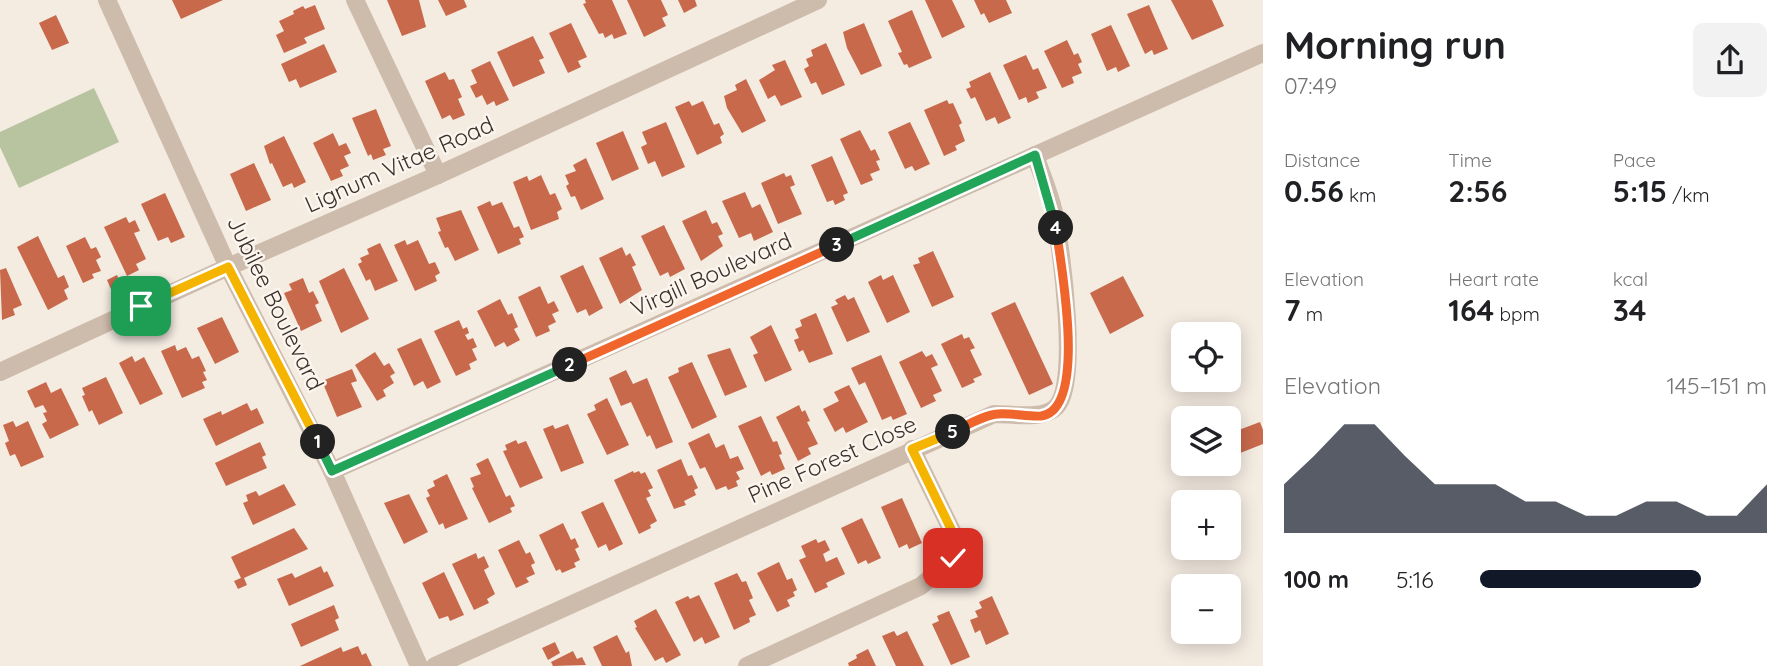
<!DOCTYPE html>
<html lang="en">
<head>
<meta charset="utf-8">
<style>
  :root { --surface:#fff; --page:#f2f2f2; --text:#202124; --muted:#757577; --accent:#111827 }
  body { margin:0; font-family:Quicksand,sans-serif; background:var(--page); color:var(--text); height:100vh; display:flex; flex-direction:column; font-size:26px; white-space:nowrap }
  * { box-sizing:border-box; margin:0 }
  p { font-size:23px; color:var(--muted) }
  .icon { flex:none; width:38px; height:38px; fill:none; stroke:currentColor; stroke-width:2; stroke-linecap:round; stroke-linejoin:round }
  .map { position:relative; flex:1; overflow:hidden }
  .side { display:flex; flex-direction:column; background:var(--surface); width:525px }
  .side>* { flex:none }
  .controls { position:absolute; left:1171px; top:322px; display:grid; gap:14px }
  .controls a { display:grid; place-items:center; width:70px; height:70px; border-radius:10px; background:var(--surface); box-shadow:0 4px 18px #0003; font-size:35px }
  .pin { position:absolute; display:grid; place-items:center; width:60px; height:60px; color:#fff; margin:-30px; border-radius:14px; box-shadow:0 4px 10px #0006 }
  .km { position:absolute; width:35px; height:35px; margin:-18px; border-radius:50%; background:#222; color:#fff; font-size:19px; line-height:35px; text-align:center }
  .round { display:grid; place-items:center; flex:none; width:74px; height:74px; border-radius:10px; background:var(--page) }
  .headline { display:flex; align-items:center; justify-content:space-between; height:119px; padding:0 21px }
  h1 { font-size:38px; font-weight:700; line-height:52px }
  .metrics { display:grid; grid-template-columns:repeat(3,1fr); gap:10px; height:119px; padding:7px 21px }
  .metrics div { display:grid; align-content:center }
  .metrics b { font-size:30px; font-weight:700 }
  .metrics small { font-size:19px; font-weight:400 }
  .metrics p { font-size:19px }
  .chart { height:196px; padding:14px 21px }
  .chart p { display:flex; justify-content:space-between }
  .chart svg { width:100%; height:126px; margin-top:7px; fill:var(--accent); opacity:.7 }
  ul { padding:0 21px; list-style:none; font-size:23px }
  li { display:grid; grid-template-columns:112px 84px 1fr; align-items:center; height:52px }
  li i { height:18px; border-radius:9px; background:var(--accent) }
  main { display:flex; flex:1; min-height:0 }
  .map>svg:first-child { display:block }
</style>
</head>
<body>
<main>
<div class="map">
<svg width="1263" height="666" viewBox="0 0 1263 666">
  <rect width="100%" height="100%" fill="#f4ebe1"/>
  <polygon fill="#b8c4a0" points="94,88 119,142 19,188 0,147 0,132"/>
  <g fill="#c8694b">
    <polygon points="172,0 223,0 181,19"/>
    <polygon points="387,0 419,0 426,27 402,36"/>
    <polygon points="438,0 464,0 467,7 446,16"/>
    <polygon points="585,0 612,0 627,34 614,39 612,34 605,38 603,33 599,34 583,4 586,3"/>
    <polygon points="627,0 661,0 668,15 662,18 666,26 644,37"/>
    <polygon points="678,0 695,0 697,6 684,13"/>
    <polygon points="925,0 952,0 965,27 942,38"/>
    <polygon points="974,0 1006,0 1012,13 989,23 984,13 981,15"/>
    <polygon points="1171,0 1212,0 1224,26 1192,40"/>
    <polygon points="315,5 325,29 304,38 307,43 284,53 276,35 284,31 279,21 294,14 293,11 303,6 305,9"/>
    <polygon points="1149,5 1168,49 1154,55 1152,50 1145,54 1127,14"/>
    <polygon points="912,10 932,58 909,68 907,64 904,65 898,53 902,52 888,21"/>
    <polygon points="56,15 69,43 52,50 39,23"/>
    <polygon points="571,23 587,57 578,61 581,67 568,73 549,33"/>
    <polygon points="864,23 882,66 861,75 847,48 843,32"/>
    <polygon points="1111,25 1130,66 1118,72 1116,67 1107,71 1091,34"/>
    <polygon points="533,36 544,58 539,60 545,73 513,87 497,52"/>
    <polygon points="1067,40 1074,55 1078,53 1082,62 1078,64 1082,73 1072,77 1074,83 1062,88 1044,51"/>
    <polygon points="826,43 845,85 822,95 816,82 811,84 804,69 809,66 806,59 813,56 811,50"/>
    <polygon points="324,44 337,72 300,88 296,79 289,82 281,64"/>
    <polygon points="1026,55 1033,70 1038,68 1047,88 1036,92 1039,98 1028,103 1026,97 1019,100 1003,65"/>
    <polygon points="785,60 802,97 781,106 775,95 768,99 759,80 775,70 772,65"/>
    <polygon points="490,61 509,100 496,106 494,101 487,105 482,95 476,98 470,86 477,83 471,70"/>
    <polygon points="445,72 449,80 454,79 462,97 458,99 465,115 453,120 450,115 442,119 425,81"/>
    <polygon points="990,72 1011,118 998,124 995,117 986,121 975,97 971,99 966,89 971,87 969,82"/>
    <polygon points="746,79 766,121 742,133 727,108 724,96 737,90 735,85"/>
    <polygon points="947,100 949,104 953,103 962,123 959,125 965,141 955,146 957,150 944,156 924,110"/>
    <polygon points="689,101 692,106 703,101 714,125 719,123 724,134 720,137 722,143 697,155 675,107"/>
    <polygon points="376,109 391,146 383,149 386,155 373,160 371,154 368,156 352,118"/>
    <polygon points="666,122 685,167 662,177 655,161 648,164 641,147 647,144 642,132"/>
    <polygon points="910,122 930,164 915,171 912,166 905,169 888,132"/>
    <polygon points="860,130 871,151 875,149 880,160 876,161 880,170 870,174 873,180 861,185 840,139"/>
    <polygon points="623,131 639,169 612,181 596,143"/>
    <polygon points="333,133 339,146 346,143 351,153 344,156 349,166 340,170 343,176 331,181 313,143"/>
    <polygon points="284,136 306,182 294,188 292,183 283,187 272,163 270,164 264,146"/>
    <polygon points="832,156 848,193 843,195 845,200 835,205 833,200 827,202 811,165"/>
    <polygon points="586,158 604,199 581,210 575,196 571,197 566,186 569,184 565,175 576,171 573,165"/>
    <polygon points="254,163 271,200 246,211 230,174"/>
    <polygon points="784,173 786,177 791,175 795,185 790,187 802,214 778,224 761,183"/>
    <polygon points="541,175 550,195 555,193 562,209 557,212 559,219 531,230 513,182 527,176 529,181"/>
    <polygon points="745,192 752,208 760,204 773,232 754,241 751,233 739,238 722,201"/>
    <polygon points="165,193 185,237 171,243 168,237 158,241 141,204"/>
    <polygon points="490,201 492,206 502,202 514,228 519,226 524,237 519,239 521,244 498,254 477,207"/>
    <polygon points="461,210 479,250 455,261 448,247 445,248 438,232 441,231 436,218"/>
    <polygon points="706,210 712,224 717,222 723,234 718,236 723,246 701,261 682,221"/>
    <polygon points="126,217 129,223 135,220 140,231 134,233 146,259 136,264 139,270 127,276 104,227"/>
    <polygon points="664,225 685,269 670,277 668,272 660,276 641,236"/>
    <polygon points="38,236 58,278 64,275 69,287 64,290 68,299 48,310 17,247"/>
    <polygon points="85,237 91,249 96,247 101,257 96,260 101,271 92,274 94,278 83,283 66,246"/>
    <polygon points="405,240 407,245 418,240 429,264 435,262 440,273 435,276 437,281 415,291 394,245"/>
    <polygon points="380,243 398,281 375,291 370,279 366,281 358,264 362,262 360,258 369,254 367,249"/>
    <polygon points="622,247 626,256 630,253 636,265 632,267 642,290 620,304 599,258"/>
    <polygon points="933,251 954,297 932,307 913,265 920,263 918,258"/>
    <polygon points="583,265 603,308 589,316 586,309 577,313 560,276"/>
    <polygon points="6,268 22,305 13,309 15,315 2,320 0,270"/>
    <polygon points="344,268 369,319 341,333 319,281"/>
    <polygon points="117,275 124,290 113,294 107,280"/>
    <polygon points="881,275 883,280 893,275 910,312 887,323 868,282"/>
    <polygon points="1123,276 1144,316 1110,334 1090,293"/>
    <polygon points="303,278 309,293 313,291 319,303 315,305 322,321 301,331 284,293 292,290 289,284"/>
    <polygon points="540,286 548,304 554,301 559,311 552,314 556,322 548,326 550,331 536,337 518,297"/>
    <polygon points="845,295 848,300 854,297 870,332 847,342 831,307 838,304 835,300"/>
    <polygon points="500,299 508,315 512,313 518,327 514,329 520,340 507,347 504,342 495,347 477,311"/>
    <polygon points="1015,302 1053,384 1029,395 991,313"/>
    <polygon points="816,313 833,354 809,363 803,350 799,352 794,340 799,338 795,329 802,326 800,320"/>
    <polygon points="222,317 239,352 215,364 197,328"/>
    <polygon points="459,320 463,329 467,327 469,333 465,335 468,340 473,338 477,347 472,349 477,360 469,364 471,369 456,376 434,331"/>
    <polygon points="771,325 792,370 765,382 753,355 758,353 750,337"/>
    <polygon points="962,334 964,339 969,337 975,348 970,350 982,375 973,379 975,382 962,388 941,344"/>
    <polygon points="421,338 441,382 427,389 423,381 414,386 397,349"/>
    <polygon points="175,345 177,351 186,347 192,359 199,356 206,371 203,372 207,380 202,382 205,388 182,398 161,351"/>
    <polygon points="730,348 747,387 725,396 707,355"/>
    <polygon points="922,351 926,357 932,354 938,365 931,368 942,391 933,395 936,401 921,408 899,362"/>
    <polygon points="375,352 384,366 389,363 395,373 390,376 394,383 383,390 386,396 377,401 355,365"/>
    <polygon points="881,355 907,414 893,420 891,416 882,420 865,382 859,385 851,368"/>
    <polygon points="132,356 135,362 144,357 163,394 140,405 119,363"/>
    <polygon points="692,362 717,417 692,429 668,377 679,372 678,368"/>
    <polygon points="352,369 357,381 351,383 362,407 337,417 322,381"/>
    <polygon points="626,370 633,384 647,378 673,442 656,449 650,435 647,437 631,402 621,406 609,378"/>
    <polygon points="106,377 123,413 99,425 92,410 89,412 82,396 85,395 82,388"/>
    <polygon points="46,382 51,393 61,388 79,425 50,439 42,424 47,421 43,413 47,412 43,405 35,408 27,391"/>
    <polygon points="849,385 868,422 846,433 843,427 835,432 823,409 839,401 834,392"/>
    <polygon points="607,398 629,445 607,455 587,414 596,410 594,405"/>
    <polygon points="247,403 251,411 257,408 264,423 216,446 203,419 221,411 222,415"/>
    <polygon points="799,405 802,412 805,410 810,421 807,422 818,444 808,448 811,454 798,461 776,417"/>
    <polygon points="761,416 773,442 777,441 782,454 779,455 785,469 772,475 770,471 761,476 738,426"/>
    <polygon points="13,421 16,427 28,421 44,457 21,467 15,454 10,456 5,443 9,441 3,425"/>
    <polygon points="1260,422 1263,430 1263,444 1230,457 1228,434"/>
    <polygon points="568,424 584,463 561,472 543,429 553,425 555,429"/>
    <polygon points="709,433 716,448 724,444 730,459 738,456 744,469 736,472 740,479 736,481 738,486 728,490 726,486 716,490 705,467 700,469 688,443"/>
    <polygon points="516,440 518,444 526,441 543,478 520,488 503,451 507,450 505,445"/>
    <polygon points="260,442 266,455 262,457 267,468 226,486 215,463"/>
    <polygon points="488,458 506,497 510,495 515,506 510,508 512,512 489,523 472,488 474,487 470,478 481,474 476,464"/>
    <polygon points="681,459 688,476 692,475 698,488 694,490 696,495 684,501 686,505 674,509 657,470"/>
    <polygon points="633,471 634,473 639,471 641,474 645,472 653,488 648,490 651,496 646,498 657,521 650,525 651,528 639,534 614,480"/>
    <polygon points="447,474 468,519 445,529 443,523 439,525 426,498 430,496 427,490 435,486 433,481"/>
    <polygon points="284,484 296,505 253,525 243,503 248,501 246,495 256,491 259,496"/>
    <polygon points="409,494 428,532 404,544 384,503"/>
    <polygon points="902,498 922,543 909,549 907,544 899,548 881,507"/>
    <polygon points="603,502 623,544 609,551 606,544 598,548 581,512"/>
    <polygon points="862,518 881,558 868,564 866,560 858,564 841,528"/>
    <polygon points="563,523 571,540 575,538 579,547 575,549 580,560 574,563 576,567 562,573 560,569 556,571 539,535"/>
    <polygon points="294,528 308,549 244,578 247,585 238,589 234,581 241,578 231,557"/>
    <polygon points="816,539 818,543 825,540 830,550 823,554 826,562 837,557 845,574 826,583 828,587 815,593 799,560 806,557 801,546"/>
    <polygon points="519,540 526,554 530,552 535,563 531,565 535,574 526,578 529,582 516,588 498,550"/>
    <polygon points="476,553 478,559 484,556 489,567 484,570 495,594 487,599 489,603 474,610 452,564"/>
    <polygon points="779,562 787,580 792,578 797,590 793,592 795,596 787,600 790,606 777,612 757,573"/>
    <polygon points="321,566 324,573 327,571 334,586 289,606 277,579 292,573 295,578"/>
    <polygon points="444,572 464,615 450,621 448,616 439,619 422,583"/>
    <polygon points="737,573 742,582 746,581 753,598 749,600 756,615 749,618 750,622 734,630 714,583"/>
    <polygon points="699,595 720,637 705,644 702,637 694,642 675,602 688,596 690,599"/>
    <polygon points="992,596 1009,634 986,645 980,630 975,633 970,620 978,617 975,611 982,608 979,602"/>
    <polygon points="334,605 339,618 335,620 339,630 301,647 291,624"/>
    <polygon points="656,609 681,655 666,663 663,657 655,661 635,628 637,627 634,621"/>
    <polygon points="949,611 970,657 951,665 932,624 939,621 937,616"/>
    <polygon points="894,631 897,636 907,631 924,666 896,666 882,636"/>
    <polygon points="617,635 626,653 629,651 632,666 602,666 593,647"/>
    <polygon points="555,642 560,653 548,660 542,648"/>
    <polygon points="358,646 362,655 366,653 372,666 300,666 341,647 343,652"/>
    <polygon points="868,649 876,666 849,666 848,663 857,658 856,655"/>
    <polygon points="573,651 577,659 582,657 586,665 553,666 551,662"/>
  </g>
  <g fill="none" stroke-linecap="round" stroke-linejoin="round">
    <g stroke="#cdbbac" stroke-width="18">
      <polyline points="107,0 228,267 332,471 419,666"/>
      <polyline points="355,0 438,175"/>
      <polyline points="0,372 228,267 438,175 818,0"/>
      <polyline points="332,471 1263,53"/>
      <path d="M435,666L994,414C1011,414 1044,420 1056,407C1080,384 1061,251 1055,217C1051,196 1042,176 1035,155"/>
      <polyline points="747,666 921,586 953,558 953,533 912,449"/>
    </g>
  </g>
  <g fill="none" stroke-linecap="round" stroke-linejoin="round">
    <defs>
      <polyline id="split-1" points="141,306 228,267 318,442"/>
      <polyline id="split-2" points="318,442 332,471 570,365"/>
      <polyline id="split-3" points="570,365 837,245"/>
      <polyline id="split-4" points="837,245 1035,155 1056,228"/>
      <path id="split-5" d="M953,432C966,426 983,415 998,414C1012,413 1029,417 1041,416C1089,410 1060,260 1056,228"/>
      <polyline id="split-6" points="953,432 912,449 953,533 953,558"/>
    </defs>
    <use href="#split-1" stroke="#fff" stroke-width="14"/>
    <use href="#split-2" stroke="#fff" stroke-width="14"/>
    <use href="#split-3" stroke="#fff" stroke-width="14"/>
    <use href="#split-4" stroke="#fff" stroke-width="14"/>
    <use href="#split-5" stroke="#fff" stroke-width="14"/>
    <use href="#split-6" stroke="#fff" stroke-width="14"/>
    <use href="#split-1" stroke="#f5b400" stroke-width="9"/>
    <use href="#split-2" stroke="#22a559" stroke-width="9"/>
    <use href="#split-3" stroke="#f0652b" stroke-width="9"/>
    <use href="#split-4" stroke="#22a559" stroke-width="9"/>
    <use href="#split-5" stroke="#f0652b" stroke-width="9"/>
    <use href="#split-6" stroke="#f5b400" stroke-width="9"/>
  </g>
  <g text-anchor="middle" dominant-baseline="central" stroke-width="5" stroke-linejoin="round" paint-order="stroke">
    <g font-size="23" fill="#3b302b" stroke="#fbf5ee">
      <text transform="translate(399 164) rotate(-24)">Lignum Vitae Road</text>
      <text transform="translate(711 274) rotate(-24)">Virgill Boulevard</text>
      <text transform="translate(276 303) rotate(64)">Jubilee Boulevard</text>
      <text transform="translate(832 459) rotate(-24)">Pine Forest Close</text>
    </g>
  </g>
</svg>
<div class="controls">
<a><svg class="icon" aria-label="locate" viewBox="0 0 24 24"><circle cx="12" cy="12" r="6"/><path d="M12 2v4M12 18v4M2 12h4M18 12h4"/></svg></a>
<a><svg class="icon" aria-label="layers" viewBox="0 0 24 24"><path d="M12 4l9 5-9 5-9-5zM3 14l9 5 9-5"/></svg></a>
<a>+</a>
<a>−</a>
</div>
<div class="pin" style="left:141px;top:306px;background:#1e9e55"><svg class="icon" aria-label="arrive" viewBox="0 0 24 24"><path d="M6 21V4h12l-3 4 3 4H6"/></svg></div>
<div class="pin" style="left:953px;top:558px;background:#d93025"><svg class="icon" aria-label="check" viewBox="0 0 24 24"><path d="M5 12l5 5 9-10"/></svg></div>
<b class="km" style="left:318px;top:442px">1</b>
<b class="km" style="left:570px;top:365px">2</b>
<b class="km" style="left:837px;top:245px">3</b>
<b class="km" style="left:1056px;top:228px">4</b>
<b class="km" style="left:953px;top:432px">5</b>
</div>
<section class="side">
<div class="headline"><div><h1>Morning run</h1><p>07:49</p></div><a class="round"><svg class="icon" aria-label="share" viewBox="0 0 24 24"><path d="M12 15V3M7 8l5-5 5 5M5 13v7h14v-7"/></svg></a></div>
<div class="metrics">
<div><p>Distance</p><b>0.56<small> km</small></b></div>
<div><p>Time</p><b>2:56</b></div>
<div><p>Pace</p><b>5:15<small> /km</small></b></div>
</div>
<div class="metrics">
<div><p>Elevation</p><b>7<small> m</small></b></div>
<div><p>Heart rate</p><b>164<small> bpm</small></b></div>
<div><p>kcal</p><b>34</b></div>
</div>
<div class="chart"><p><span>Elevation</span>145–151 m</p>
<svg viewBox="0 0 160 44" preserveAspectRatio="none"><path d="M0 44V27L10 17L20 6L30 6L40 17L50 27L60 27L70 27L80 33L90 33L100 38L110 38L120 33L130 33L140 38L150 38L160 27V44z"/></svg>
</div>
<ul>
<li><b>100 m</b>5:16<i style="width:77%"></i></li>
</ul>
</section>
</main>
</body>
</html>
